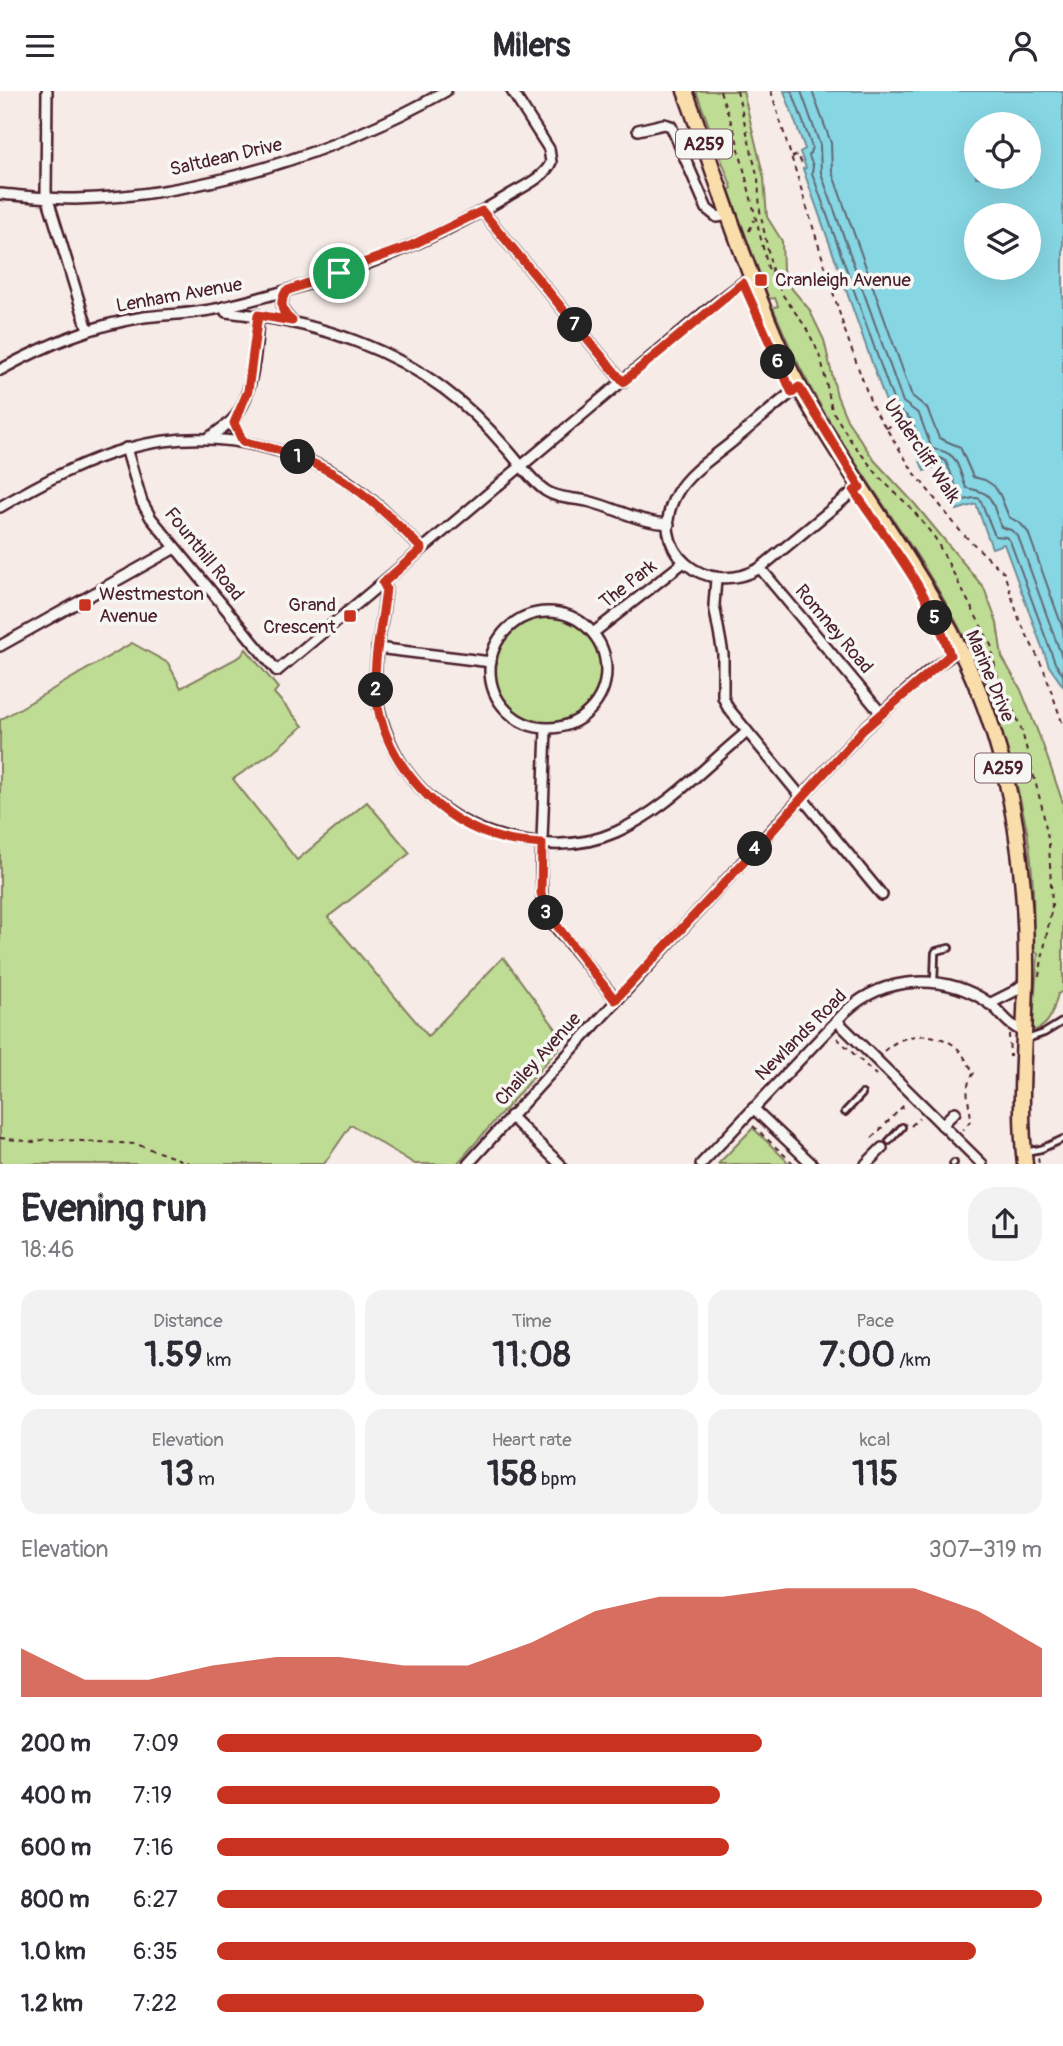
<!DOCTYPE html>
<html lang="en">
<head>
<meta charset="utf-8">
<style>
  :root { --surface:#fff; --page:#f2f2f3; --text:#2b2b33; --muted:#7c7c81; --accent:#c8321e }
  body { margin:0; font-family:Pangolin,sans-serif; background:var(--page); color:var(--text); height:100vh; display:flex; flex-direction:column; font-size:26px; white-space:nowrap }
  * { box-sizing:border-box; margin:0 }
  p { font-size:23px; color:var(--muted) }
  .icon { flex:none; width:38px; height:38px; fill:none; stroke:currentColor; stroke-width:2; stroke-linecap:round; stroke-linejoin:round }
  .map { position:relative; height:1073px; overflow:hidden }
  .sheet { display:flex; flex-direction:column; background:var(--surface); flex:1 }
  .sheet>* { flex:none }
  .fabs { position:absolute; left:964px; top:21px; display:grid; gap:14px }
  .fabs a { display:grid; place-items:center; width:77px; height:77px; border-radius:50%; background:var(--surface); box-shadow:0 7px 28px #0002; font-size:35px }
  .pin { position:absolute; display:grid; place-items:center; width:60px; height:60px; color:#fff; margin:-30px; border:4px solid #fff; border-radius:50%; box-shadow:0 2px 7px #0007 }
  .km { position:absolute; width:35px; height:35px; margin:-18px; border-radius:50%; background:#222; color:#fff; font-size:19px; line-height:35px; text-align:center }
  .round { display:grid; place-items:center; flex:none; width:74px; height:74px; border-radius:28px; background:var(--page) }
  .summary { display:flex; align-items:center; justify-content:space-between; height:119px; padding:0 21px }
  h1 { font-size:38px; font-weight:700; line-height:52px }
  .stats { display:grid; grid-template-columns:repeat(3,1fr); gap:10px; height:119px; padding:7px 21px }
  .stats div { display:grid; align-content:center; border-radius:18px; background:var(--page); text-align:center }
  .stats b { font-size:35px; font-weight:700 }
  .stats small { font-size:19px; font-weight:400 }
  .stats p { font-size:19px }
  .chart { height:196px; padding:14px 21px }
  .chart p { display:flex; justify-content:space-between }
  .chart svg { width:100%; height:126px; margin-top:7px; fill:var(--accent); opacity:.7 }
  ul { padding:0 21px; list-style:none; font-size:23px }
  li { display:grid; grid-template-columns:112px 84px 1fr; align-items:center; height:52px }
  li i { height:18px; border-radius:9px; background:var(--accent) }
  header { display:flex; justify-content:space-between; align-items:center; height:91px; padding:0 21px; background:var(--surface); font-size:32px; font-weight:700 }
  .map>svg:first-child { display:block }
</style>
</head>
<body>
<header><svg class="icon" aria-label="menu" viewBox="0 0 24 24"><path d="M4 6h16M4 12h16M4 18h16"/></svg>Milers<svg class="icon" aria-label="person" viewBox="0 0 24 24"><circle cx="12" cy="8" r="4"/><path d="M4 21q1-7 8-7t8 7"/></svg></header>
<div class="map">
<svg width="1063" height="1073" viewBox="0 0 1063 1073">
  <rect width="100%" height="100%" fill="#f6ebe6"/>
  <filter id="ink" filterUnits="userSpaceOnUse"><feTurbulence type="fractalNoise" baseFrequency=".0143" numOctaves="2"/><feDisplacementMap in="SourceGraphic" scale="14" xChannelSelector="R" yChannelSelector="G"/><feConvolveMatrix kernelMatrix="1 2 1 2 8 2 1 2 1" color-interpolation-filters="sRGB"/></filter>
  <g filter="url(#ink)">
    <g fill="#bedc94" stroke="#847e60" stroke-width="2">
      <path d="M696,0H743L764,87L767,126L782,150L783,179L792,198L809,218L824,249L837,305L847,329L875,370L914,412L984,497L997,532L1002,566L1021,599L1043,654L1063,712V900L1058,903C1053,918 1052,932 1036,939L1032,938L1038,862L1033,860C1034,820 1034,780 1027,740C1019,697 1006,656 993,614L996,613L968,549L966,550C928,473 875,405 830,331C808,295 789,256 773,217L778,215L775,207L769,208L729,99L732,97Z"/>
      <circle cx="549" cy="580" r="55"/>
      <polygon points="132,552 168,572 181,597 241,565 246,558 278,597 274,602 303,635 270,663 233,688 297,769 367,711 410,762 328,826 428,945 503,866 565,950 457,1073 415,1073 351,1034 324,1073 0,1073 0,629"/>
      <polygon points="753,1037 790,1073 718,1073"/>
    </g>
    <path fill="#86d6e3" stroke="#6e8d99" stroke-width="2" fill-rule="evenodd" d="M784,0H1063V595L1049,575L1004,453L992,457L976,413L957,419L941,374L924,380L905,331L897,334L895,325H891L803,78L806,77L800,61L805,58ZM976,33H1029V86H976ZM976,124H1029V177H976Z"/>
    <g fill="none" stroke-linecap="round" stroke-linejoin="round">
      <g stroke="#626875" stroke-width="2">
        <path d="M792,0L812,56L809,65L813,75L812,82L896,317L912,329L927,369L940,367L946,370L961,408C967,411 973,404 980,408L995,445L1006,446L1010,450L1055,572L1063,584"/>
        <path d="M801,0L820,54L821,82L903,311L919,323L932,358C959,361 957,374 966,397C996,402 990,409 1001,436L1011,439L1018,445L1063,569"/>
        <polyline points="812,0 831,52 832,81 912,305 927,317 939,347 960,356 973,386 985,389 994,395 1000,404 1009,426 1021,433 1028,441 1063,538"/>
      </g>
      <defs>
        <g id="lane">
          <polyline points="934,891 935,862 936,860 949,857"/>
          <polyline points="1027,948 1044,942 1062,931"/>
          <polyline points="845,1021 862,1003"/>
          <polyline points="889,1050 902,1036"/>
          <polyline points="1025,1061 1041,1058 1063,1048"/>
          <polyline points="953,1073 954,1072"/>
        </g>
        <g id="street">
          <polyline points="47,0 46,102 88,239"/>
          <polyline points="638,39 664,33 671,35 707,118 717,126 729,124"/>
          <path d="M0,103C25,105 50,108 75,108C202,105 336,62 446,0"/>
          <polyline points="482,120 623,291"/>
          <path d="M286,200C279,211 281,221 291,229"/>
          <path d="M224,216L226,221C304,229 380,250 444,298C467,315 488,336 506,357C519,371 530,389 546,400C558,408 574,407 587,410C617,417 636,431 669,433"/>
          <path d="M0,279C46,254 92,234 144,226C171,223 198,223 224,216C321,193 420,158 506,106C520,97 545,87 551,71L549,58L512,0"/>
          <path d="M799,296C776,313 754,333 732,351C714,366 689,381 677,402C645,457 704,509 760,477L860,395"/>
          <polyline points="234,327 234,337 242,351"/>
          <path d="M208,347C217,341 228,334 235,326C253,305 257,252 258,224"/>
          <polyline points="126,357 142,411 151,427 277,580 707,219 750,186"/>
          <path d="M0,416C87,365 166,330 268,357C296,364 323,374 347,390C376,410 398,434 422,458"/>
          <polyline points="760,477 880,621"/>
          <polyline points="716,488 714,514 723,563 723,606 728,617 882,804"/>
          <path d="M383,492L386,497C383,537 369,578 379,618C398,697 459,744 538,752C564,755 591,752 616,741C666,719 705,675 747,641"/>
          <circle cx="548" cy="579" r="58"/>
          <polyline points="593,542 684,471"/>
          <polyline points="0,555 175,457"/>
          <polyline points="377,557 491,571"/>
          <polyline points="546,638 541,778 542,809 550,829 616,909"/>
          <polyline points="989,913 1013,901 1026,891"/>
          <polyline points="837,930 982,1073"/>
          <polyline points="753,1017 812,1073"/>
          <polyline points="510,1025 560,1073"/>
          <polyline points="942,1034 955,1021"/>
          <polyline points="468,1073 863,639 929,580 959,559"/>
          <path d="M701,1073L846,920C885,884 945,882 989,912C1001,921 1008,935 1023,940"/>
          <polyline points="866,1073 882,1057"/>
        </g>
        <path id="primary" d="M685,0C703,49 719,98 737,147C756,198 773,249 799,296C863,413 955,514 994,643C1019,724 1027,804 1026,888C1025,950 1018,1011 1025,1073"/>
      </defs>
      <use href="#lane" stroke="#4a1f2b" stroke-width="10"/>
      <use href="#street" stroke="#4a1f2b" stroke-width="14"/>
      <use href="#primary" stroke="#4a1f2b" stroke-width="19"/>
      <g stroke="#4a1f2b" stroke-width="2" stroke-dasharray="5 5" stroke-linecap="butt">
        <polyline points="720,0 735,42 768,177 773,184 764,187"/>
        <polyline points="737,0 758,88 760,120 773,184 782,203 805,235 815,254 822,272 832,319 851,350 881,388 912,418 935,447 991,554 996,580 1021,637 1042,716 1049,753 1052,815 1039,885"/>
        <polyline points="771,0 845,240 872,315 913,380 961,441 1004,482 1019,528 1044,579 1063,634"/>
        <polyline points="792,66 798,64 803,76"/>
        <polyline points="749,140 754,129"/>
        <polyline points="886,337 895,333 892,325"/>
        <polyline points="1009,943 1010,966"/>
        <polyline points="837,947 876,984"/>
        <path d="M884,960C903,942 933,939 955,955C963,962 968,973 974,982C962,997 970,1011 971,1029L963,1039"/>
        <polyline points="753,1035 794,1073"/>
        <polyline points="911,1035 919,1027"/>
        <polyline points="0,1047 34,1051 46,1048 136,1053 192,1073"/>
        <polyline points="872,1047 905,1013"/>
        <polyline points="1038,1067 1039,1073"/>
      </g>
      <use href="#lane" stroke="#f6f6f2" stroke-width="4.5"/>
      <use href="#street" stroke="#f6f6f2" stroke-width="9"/>
      <use href="#primary" stroke="#f9deab" stroke-width="14"/>
    </g>
  </g>
  <g fill="none" stroke-linecap="round" stroke-linejoin="round" filter="url(#ink)">
    <defs>
      <path id="route" d="M482,120L623,291L743,192L792,302L799,296L860,396L854,400C889,451 932,505 950,564L863,639L757,757L615,909L547,822L541,802L542,753C529,752 516,751 504,748C438,732 384,671 376,604C372,568 383,532 386,497L383,492L422,458C366,400 324,365 243,351L234,332L248,300L258,224L292,230C281,222 279,212 286,200L410,155Z"/>
    </defs>
    <use href="#route" stroke="#fff" stroke-width="14"/>
    <use href="#route" stroke="#c8321e" stroke-width="9"/>
  </g>
  <g fill="#c8321e" stroke="#f6f6f2" stroke-width="2.5">
    <rect x="754" y="182" width="14" height="14" rx="3.5"/>
    <rect x="78" y="507" width="14" height="14" rx="3.5"/>
    <rect x="343" y="518" width="14" height="14" rx="3.5"/>
  </g>
  <g text-anchor="middle" dominant-baseline="central" stroke-width="7" stroke-linejoin="round" paint-order="stroke">
    <g fill="#f6f6f2" stroke="#7e6067" stroke-width="2">
      <rect x="676" y="38.5" width="56" height="29" rx="5"/>
      <rect x="975" y="662.5" width="56" height="29" rx="5"/>
    </g>
    <g font-size="18" font-weight="bold" fill="#4a1f2b">
      <text x="704" y="53">A259</text>
      <text x="1003" y="677">A259</text>
    </g>
    <g font-size="19" fill="#4a1f2b" stroke="#f6f6f2">
      <text transform="translate(226 66) rotate(-13)">Saltdean Drive</text>
      <text transform="translate(179 204) rotate(-10)">Lenham Avenue</text>
      <text transform="translate(922 360) rotate(56)">Undercliff Walk</text>
      <text transform="translate(204 463) rotate(51)">Founthill Road</text>
      <text transform="translate(628 493) rotate(-38)">The Park</text>
      <text transform="translate(834 538) rotate(50)">Romney Road</text>
      <text transform="translate(990 585) rotate(67)">Marine Drive</text>
      <text transform="translate(801 944) rotate(-45)">Newlands Road</text>
      <text transform="translate(538 968) rotate(-48)">Chailey Avenue</text>
    </g>
    <g font-size="19" fill="#4a1f2b" stroke="#f6f6f2" text-anchor="start">
      <text x="775" y="189">Cranleigh Avenue</text>
      <text x="99" y="503">Westmeston<tspan x="99" dy="22">Avenue</tspan></text>
      <text x="336" y="514" text-anchor="end">Grand<tspan x="336" dy="22">Crescent</tspan></text>
    </g>
  </g>
</svg>
<div class="fabs">
<a><svg class="icon" aria-label="locate" viewBox="0 0 24 24"><circle cx="12" cy="12" r="6"/><path d="M12 2v4M12 18v4M2 12h4M18 12h4"/></svg></a>
<a><svg class="icon" aria-label="layers" viewBox="0 0 24 24"><path d="M12 4l9 5-9 5-9-5zM3 14l9 5 9-5"/></svg></a>
</div>
<div class="pin" style="left:339px;top:182px;background:#1e9e55"><svg class="icon" aria-label="arrive" viewBox="0 0 24 24"><path d="M6 21V4h12l-3 4 3 4H6"/></svg></div>
<b class="km" style="left:298px;top:366px">1</b>
<b class="km" style="left:376px;top:599px">2</b>
<b class="km" style="left:546px;top:822px">3</b>
<b class="km" style="left:755px;top:758px">4</b>
<b class="km" style="left:935px;top:527px">5</b>
<b class="km" style="left:778px;top:271px">6</b>
<b class="km" style="left:575px;top:234px">7</b>
</div>
<section class="sheet">
<div class="summary"><div><h1>Evening run</h1><p>18:46</p></div><a class="round"><svg class="icon" aria-label="share" viewBox="0 0 24 24"><path d="M12 15V3M7 8l5-5 5 5M5 13v7h14v-7"/></svg></a></div>
<div class="stats">
<div><p>Distance</p><b>1.59<small> km</small></b></div>
<div><p>Time</p><b>11:08</b></div>
<div><p>Pace</p><b>7:00<small> /km</small></b></div>
</div>
<div class="stats">
<div><p>Elevation</p><b>13<small> m</small></b></div>
<div><p>Heart rate</p><b>158<small> bpm</small></b></div>
<div><p>kcal</p><b>115</b></div>
</div>
<div class="chart"><p><span>Elevation</span>307–319 m</p>
<svg viewBox="0 0 160 44" preserveAspectRatio="none"><path d="M0 44V27L10 38L20 38L30 33L40 30L50 30L60 33L70 33L80 25L90 14L100 9L110 9L120 6L130 6L140 6L150 14L160 27V44z"/></svg>
</div>
<ul>
<li><b>200 m</b>7:09<i style="width:66%"></i></li>
<li><b>400 m</b>7:19<i style="width:61%"></i></li>
<li><b>600 m</b>7:16<i style="width:62%"></i></li>
<li><b>800 m</b>6:27<i style="width:100%"></i></li>
<li><b>1.0 km</b>6:35<i style="width:92%"></i></li>
<li><b>1.2 km</b>7:22<i style="width:59%"></i></li>
</ul>
</section>
</body>
</html>
